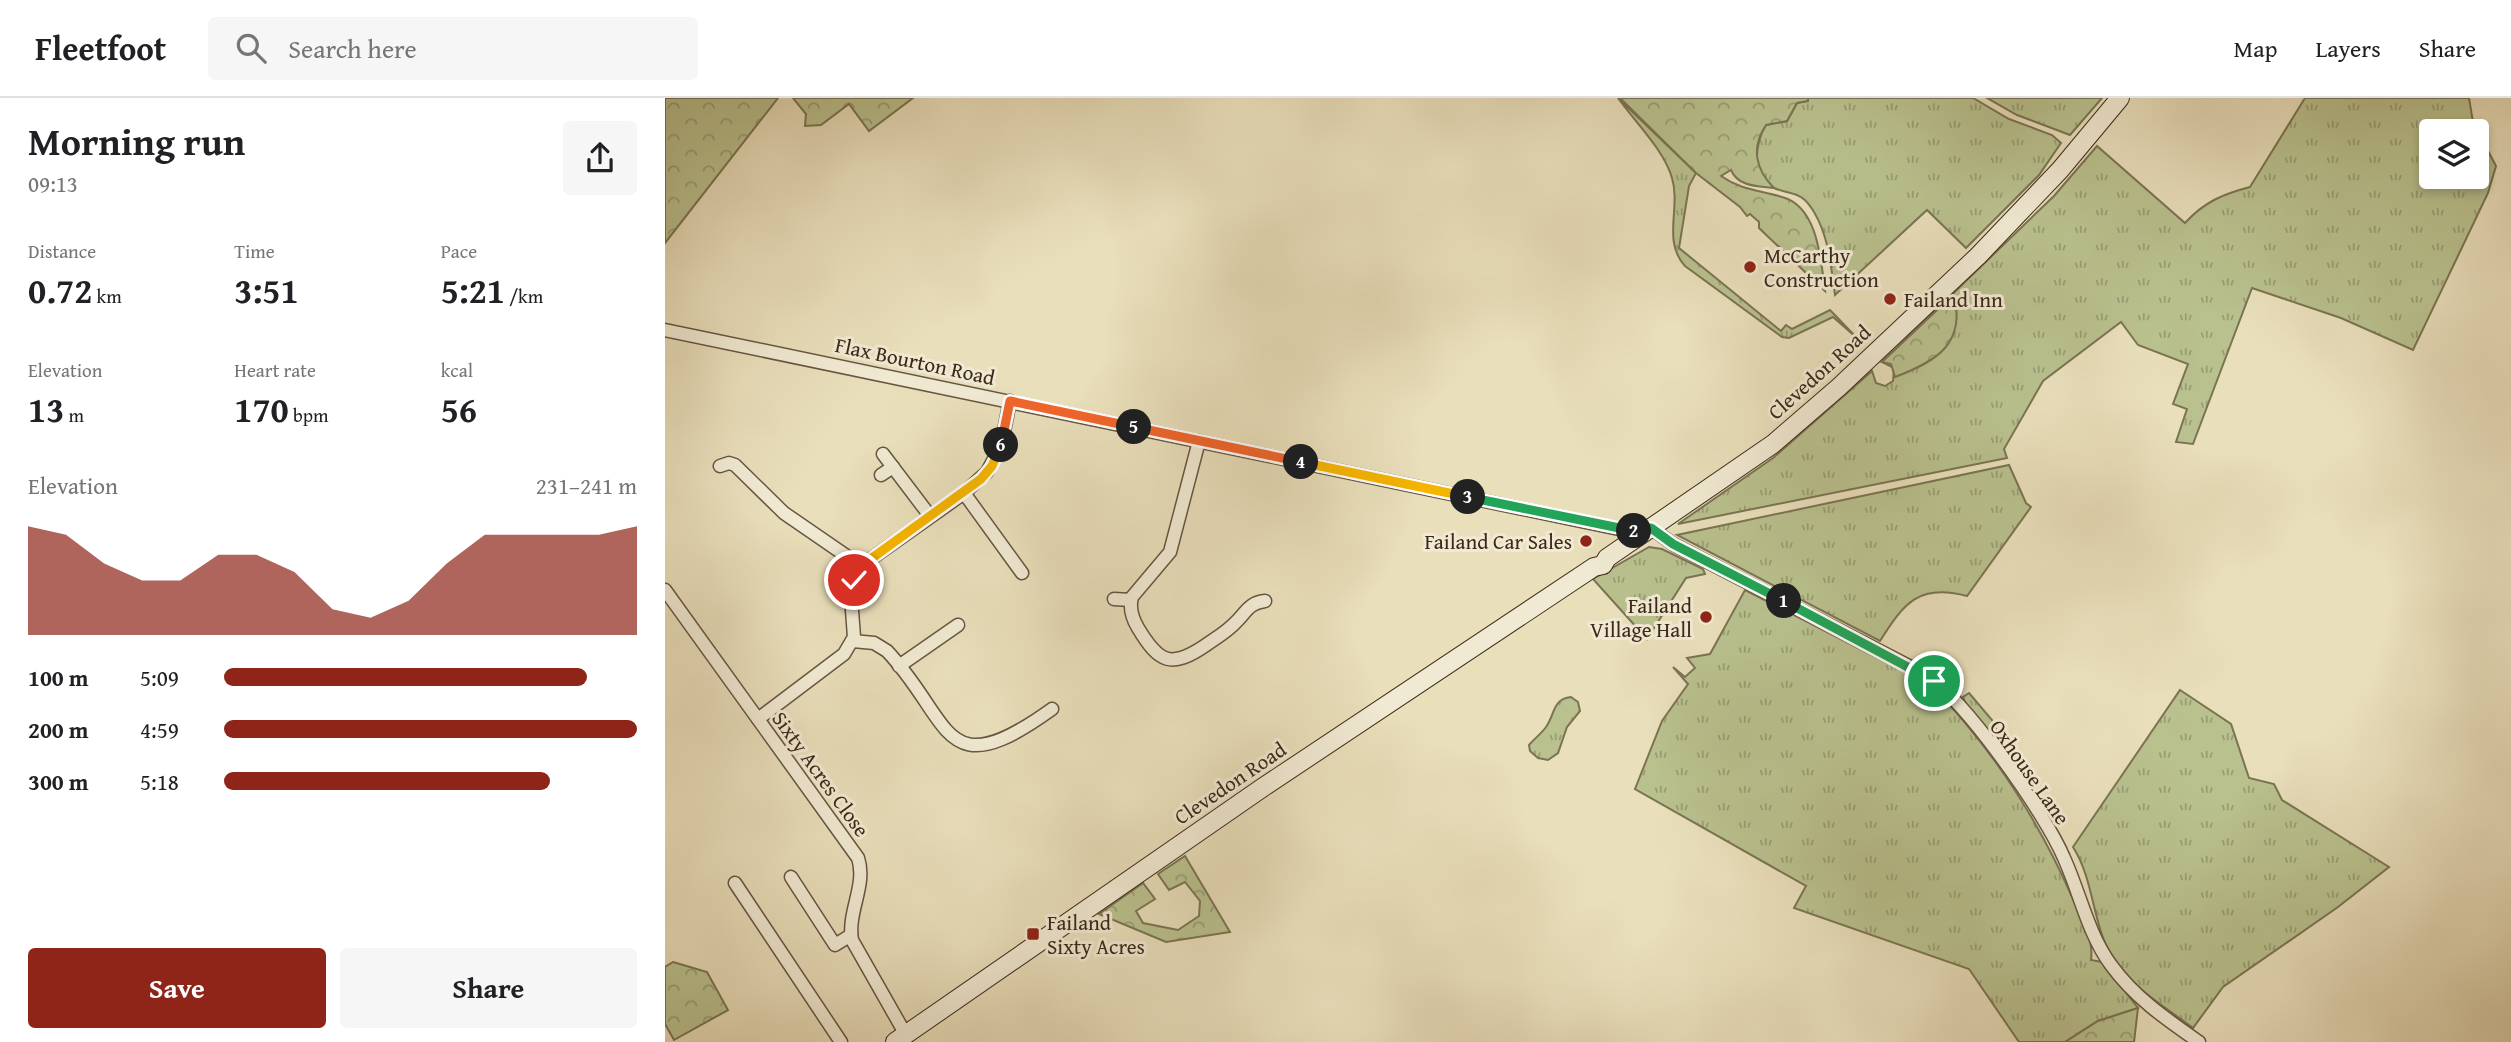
<!DOCTYPE html>
<html lang="en">
<head>
<meta charset="utf-8">
<style>
  :root { --surface:#fff; --page:#f6f6f6; --text:#202124; --muted:#757577; --line:#e0e0e0; --accent:#8f2418 }
  body { margin:0; font-family:"Gentium Book Plus",serif; background:var(--page); color:var(--text); height:100vh; display:flex; flex-direction:column; font-size:26px; white-space:nowrap }
  * { box-sizing:border-box; margin:0 }
  p { font-size:23px; color:var(--muted) }
  .icon { flex:none; width:38px; height:38px; fill:none; stroke:currentColor; stroke-width:2; stroke-linecap:round; stroke-linejoin:round }
  .map { position:relative; flex:1; overflow:hidden }
  .details { display:flex; flex-direction:column; background:var(--surface); width:665px }
  .details>* { flex:none }
  .tools { position:absolute; left:1754px; top:21px; display:grid; gap:14px }
  .tools a { display:grid; place-items:center; width:70px; height:70px; border-radius:7px; background:var(--surface); box-shadow:0 4px 10px #0003; font-size:35px }
  .pin { position:absolute; display:grid; place-items:center; width:60px; height:60px; color:#fff; margin:-30px; border:4px solid #fff; border-radius:50%; box-shadow:0 2px 7px #0007 }
  .km { position:absolute; width:35px; height:35px; margin:-18px; border-radius:50%; background:#222; color:#fff; font-size:19px; line-height:35px; text-align:center }
  .round { display:grid; place-items:center; flex:none; width:74px; height:74px; border-radius:7px; background:var(--page) }
  .overview { display:flex; align-items:center; justify-content:space-between; height:119px; padding:0 28px }
  h1 { font-size:38px; font-weight:800; line-height:52px }
  .metrics { display:grid; grid-template-columns:repeat(3,1fr); gap:10px; height:119px; padding:7px 28px }
  .metrics div { display:grid; align-content:center }
  .metrics b { font-size:35px; font-weight:800 }
  .metrics small { font-size:19px; font-weight:400 }
  .metrics p { font-size:19px }
  .chart { height:196px; padding:14px 28px }
  .chart p { display:flex; justify-content:space-between }
  .chart svg { width:100%; height:126px; margin-top:7px; fill:var(--accent); opacity:.7 }
  .action { display:flex; gap:14px; margin-top:auto; padding:14px 28px }
  .action a { flex:1; height:80px; border-radius:7px; background:var(--accent); color:#fff; font-size:28px; font-weight:800; line-height:80px; text-align:center }
  .action a+a { background:var(--page); color:var(--text) }
  ul { padding:0 28px; list-style:none; font-size:23px }
  li { display:grid; grid-template-columns:112px 84px 1fr; align-items:center; height:52px }
  li i { height:18px; border-radius:9px; background:var(--accent) }
  header { display:flex; align-items:center; gap:42px; box-sizing:border-box; height:98px; padding:0 35px; background:var(--surface); border-bottom:2px solid var(--line) }
  header strong { font-size:33px }
  nav { display:flex; gap:38px; margin-inline-start:auto; font-size:24px }
  .search { width:490px; height:63px; background:var(--page); display:flex; align-items:center; gap:18px; box-sizing:border-box; padding:0 24px; border-radius:7px; color:var(--muted); font-size:26px }
  main { display:flex; flex:1; min-height:0 }
  .map>svg:first-child { display:block }
</style>
</head>
<body>
<header>
<strong>Fleetfoot</strong>
<div class="search"><svg class="icon" aria-label="search" viewBox="0 0 24 24"><circle cx="10" cy="10" r="6"/><path d="M15 15l6 6"/></svg>Search here</div>
<nav><a>Map</a><a>Layers</a><a>Share</a></nav>
</header>
<main>
<section class="details">
<div class="overview"><div><h1>Morning run</h1><p>09:13</p></div><a class="round"><svg class="icon" aria-label="share" viewBox="0 0 24 24"><path d="M12 15V3M7 8l5-5 5 5M5 13v7h14v-7"/></svg></a></div>
<div class="metrics">
<div><p>Distance</p><b>0.72<small> km</small></b></div>
<div><p>Time</p><b>3:51</b></div>
<div><p>Pace</p><b>5:21<small> /km</small></b></div>
</div>
<div class="metrics">
<div><p>Elevation</p><b>13<small> m</small></b></div>
<div><p>Heart rate</p><b>170<small> bpm</small></b></div>
<div><p>kcal</p><b>56</b></div>
</div>
<div class="chart"><p><span>Elevation</span>231–241 m</p>
<svg viewBox="0 0 160 44" preserveAspectRatio="none"><path d="M0 44V6L10 9L20 19L30 25L40 25L50 16L60 16L70 22L80 35L90 38L100 32L110 19L120 9L130 9L140 9L150 9L160 6V44z"/></svg>
</div>
<ul>
<li><b>100 m</b>5:09<i style="width:88%"></i></li>
<li><b>200 m</b>4:59<i style="width:100%"></i></li>
<li><b>300 m</b>5:18<i style="width:79%"></i></li>
</ul>
<div class="action"><a>Save</a><a>Share</a></div>
</section>
<div class="map">
<svg width="1846" height="944" viewBox="0 0 1846 944">
  <defs>
    <pattern id="grass-tufts" width="24" height="20" patternUnits="userSpaceOnUse" patternTransform="scale(1.75)"><rect width="24" height="20" fill="#b9c18e"/><path d="M3 7l-1-3M5 7V3M7 7l1-3M15 17l-1-3M17 17v-4M19 17l1-3" fill="none" stroke="#989d73"/></pattern>
    <pattern id="forest-crowns" width="20" height="18" patternUnits="userSpaceOnUse" patternTransform="scale(1.75)"><rect width="20" height="18" fill="#b9c18e"/><path d="M2 6a3 3 0 1 1 6 0M12 15a3 3 0 1 1 6 0" fill="none" stroke="#989d73"/></pattern>
  </defs>
  <rect width="100%" height="100%" fill="#e9dfbb"/>
  <filter id="stains"><feTurbulence type="fractalNoise" baseFrequency=".00286" numOctaves="4"/><feColorMatrix values="0 0 0 0 .2 0 0 0 0 .09 0 0 0 0 .02 0 0 0 .5 -.17"/></filter>
  <radialGradient id="worn" r=".72"><stop offset=".6" stop-color="#630" stop-opacity="0"/><stop offset="1" stop-color="#630" stop-opacity=".3"/></radialGradient>
  <g fill="url(#grass-tufts)" stroke="#7a7453" stroke-width="2" fill-rule="evenodd">
    <path d="M953,0L1031,75L1024,88L1014,150L1116,233L1121,227L1127,231L1165,212L1193,241L1168,219L1124,240L1117,239L1020,168C997,143 1016,110 1007,80C999,52 970,24 953,0Z"/>
    <path d="M1143,0H1308L1344,21L1387,37L1396,45L1374,77L1301,150L1262,112L1170,197C1166,169 1164,139 1149,114C1136,92 1128,98 1109,90C1085,80 1090,44 1101,27L1122,23L1132,5L1143,3Z"/>
    <polygon points="1322,0 1437,0 1405,37 1352,17"/>
    <path d="M1640,0H1804L1808,24L1831,68L1823,95L1748,252L1676,220L1587,190L1528,346L1511,344L1522,311L1508,306L1523,266L1473,247L1456,224L1378,283L1339,351L1342,360L1013,426L1108,360L1207,273L1211,285L1220,288L1228,283L1229,270L1217,264L1389,98L1432,48L1520,125C1539,104 1558,96 1585,89ZM1766,33H1811V79H1766Z"/>
    <path d="M1344,367L1361,405L1366,409L1302,498C1254,485 1239,505 1215,543L1012,437Z"/>
    <polygon points="984,449 997,451 1038,471 1040,476 1021,480 982,541 928,481"/>
    <path d="M1080,492L1267,588C1327,650 1374,723 1408,801C1416,820 1429,841 1426,862L1437,864L1473,910L1433,923L1400,944H1354L1304,871L1129,810L1141,788L970,691L997,623L1023,586L1008,569L1020,579L1030,570L1022,560L1045,556Z"/>
    <path d="M1515,592L1566,626L1584,680L1609,686L1617,702L1724,769L1673,809L1558,889L1528,930C1500,909 1464,888 1446,857C1427,824 1429,782 1408,749Z"/>
    <polygon points="1304,595 1327,622 1340,650 1302,609 1298,599"/>
    <path d="M906,599L913,604L915,613L902,629L893,655L883,662L873,660L865,653L864,647C869,641 876,636 881,629C890,617 887,601 906,599Z"/>
  </g>
  <g fill="url(#forest-crowns)" stroke="#7a7453" stroke-width="2">
    <polygon points="0,0 113,0 0,145"/>
    <polygon points="128,0 248,0 204,33 184,6 156,27 140,28 141,16"/>
    <path d="M955,0H1143V3L1132,5L1122,23L1101,27C1086,49 1090,71 1109,90C1093,88 1073,89 1066,72L1056,78C1076,92 1094,92 1117,99C1153,108 1156,163 1160,193L1094,130V124L1085,116L1082,118L1075,109L1031,75Z"/>
    <path d="M1289,196C1301,246 1272,263 1230,279L1226,266L1217,264Z"/>
    <polygon points="520,758 565,834 501,844 434,816 478,785 490,801 471,813 478,825 513,832 534,818 535,803 520,784 504,792 493,776"/>
    <polygon points="8,864 42,874 63,912 9,942 0,926 0,869"/>
    <polygon points="1473,910 1469,944 1400,944 1433,923"/>
  </g>
  <g fill="none" stroke-linecap="round" stroke-linejoin="round">
    <defs>
      <g id="minor">
        <polyline points="0,232 978,436"/>
        <path d="M534,343L505,454L467,499C464,510 467,520 473,530C494,565 506,571 541,547C551,540 563,533 571,524C582,513 584,505 600,503"/>
        <polyline points="218,356 265,418"/>
        <polyline points="55,368 64,365 70,367 119,415 196,468"/>
        <polyline points="216,377 228,369"/>
        <polyline points="299,395 357,475"/>
        <path d="M986,430L1008,446L1261,577C1301,603 1380,715 1399,760C1415,795 1423,836 1446,867C1470,900 1501,921 1534,944"/>
        <path d="M0,492L193,760C202,787 182,814 187,842L241,937"/>
        <polyline points="449,501 466,502"/>
        <path d="M188,543L209,545L222,553C288,623 276,691 387,611"/>
        <polyline points="234,568 293,527"/>
        <polyline points="93,621 179,556 189,539 186,499 196,468 299,395 322,374 336,348 345,303"/>
        <polyline points="126,779 170,847 186,837"/>
        <polyline points="70,785 176,944"/>
      </g>
      <polyline id="secondary" points="230,944 597,690 929,469 938,467 942,460 1108,346 1174,289 1313,158 1395,72 1455,0"/>
    </defs>
    <use href="#minor" stroke="#665641" stroke-width="15"/>
    <use href="#secondary" stroke="#3b2818" stroke-width="20"/>
    <use href="#minor" stroke="#f1ead3" stroke-width="12"/>
    <use href="#secondary" stroke="#f1ead3" stroke-width="18"/>
  </g>
  <g fill="none" stroke-linecap="round" stroke-linejoin="round">
    <defs>
      <polyline id="split-1" points="1119,503 1269,583"/>
      <polyline id="split-2" points="969,433 978,436 986,430 1008,446 1119,503"/>
      <polyline id="split-3" points="803,399 969,433"/>
      <polyline id="split-4" points="636,364 803,399"/>
      <polyline id="split-5" points="469,329 636,364"/>
      <polyline id="split-6" points="336,347 345,303 469,329"/>
      <polyline id="split-7" points="189,482 196,468 316,381 327,368 336,347"/>
    </defs>
    <use href="#split-1" stroke="#fff" stroke-width="14"/>
    <use href="#split-2" stroke="#fff" stroke-width="14"/>
    <use href="#split-3" stroke="#fff" stroke-width="14"/>
    <use href="#split-4" stroke="#fff" stroke-width="14"/>
    <use href="#split-5" stroke="#fff" stroke-width="14"/>
    <use href="#split-6" stroke="#fff" stroke-width="14"/>
    <use href="#split-7" stroke="#fff" stroke-width="14"/>
    <use href="#split-1" stroke="#22a559" stroke-width="9"/>
    <use href="#split-2" stroke="#22a559" stroke-width="9"/>
    <use href="#split-3" stroke="#22a559" stroke-width="9"/>
    <use href="#split-4" stroke="#f5b400" stroke-width="9"/>
    <use href="#split-5" stroke="#f0652b" stroke-width="9"/>
    <use href="#split-6" stroke="#f0652b" stroke-width="9"/>
    <use href="#split-7" stroke="#f5b400" stroke-width="9"/>
  </g>
  <g fill="#8f2418" stroke="#f1ead3" stroke-width="2.5">
    <circle cx="1085" cy="169" r="7"/>
    <circle cx="1225" cy="201" r="7"/>
    <circle cx="921" cy="443" r="7"/>
    <circle cx="1041" cy="519" r="7"/>
    <rect x="361" y="829" width="14" height="14" rx="3.5"/>
  </g>
  <g text-anchor="middle" dominant-baseline="central" stroke-width="6" stroke-linejoin="round" paint-order="stroke">
    <g font-size="21" fill="#3b2818" stroke="#f1ead3" text-anchor="start">
      <text x="1099" y="157">McCarthy<tspan x="1099" dy="24">Construction</tspan></text>
      <text x="1239" y="201">Failand Inn</text>
      <text x="907" y="443" text-anchor="end">Failand Car Sales</text>
      <text x="1027" y="507" text-anchor="end">Failand<tspan x="1027" dy="24">Village Hall</tspan></text>
      <text x="382" y="824">Failand<tspan x="382" dy="24">Sixty Acres</tspan></text>
    </g>
    <g font-size="21" fill="#3b2818" stroke="#f1ead3">
      <text transform="translate(250 263) rotate(12)">Flax Bourton Road</text>
      <text transform="translate(1154 274) rotate(-42)">Clevedon Road</text>
      <text transform="translate(1365 674) rotate(55)">Oxhouse Lane</text>
      <text transform="translate(156 676) rotate(54)">Sixty Acres Close</text>
      <text transform="translate(565 685) rotate(-34)">Clevedon Road</text>
    </g>
  </g>
  <rect width="100%" height="100%" filter="url(#stains)"/>
  <rect width="100%" height="100%" fill="url(#worn)"/>
</svg>
<div class="tools">
<a><svg class="icon" aria-label="layers" viewBox="0 0 24 24"><path d="M12 4l9 5-9 5-9-5zM3 14l9 5 9-5"/></svg></a>
</div>
<div class="pin" style="left:1269px;top:583px;background:#1e9e55"><svg class="icon" aria-label="arrive" viewBox="0 0 24 24"><path d="M6 21V4h12l-3 4 3 4H6"/></svg></div>
<div class="pin" style="left:189px;top:482px;background:#d93025"><svg class="icon" aria-label="check" viewBox="0 0 24 24"><path d="M5 12l5 5 9-10"/></svg></div>
<b class="km" style="left:1119px;top:503px">1</b>
<b class="km" style="left:969px;top:433px">2</b>
<b class="km" style="left:803px;top:399px">3</b>
<b class="km" style="left:636px;top:364px">4</b>
<b class="km" style="left:469px;top:329px">5</b>
<b class="km" style="left:336px;top:347px">6</b>
</div>
</main>
</body>
</html>
